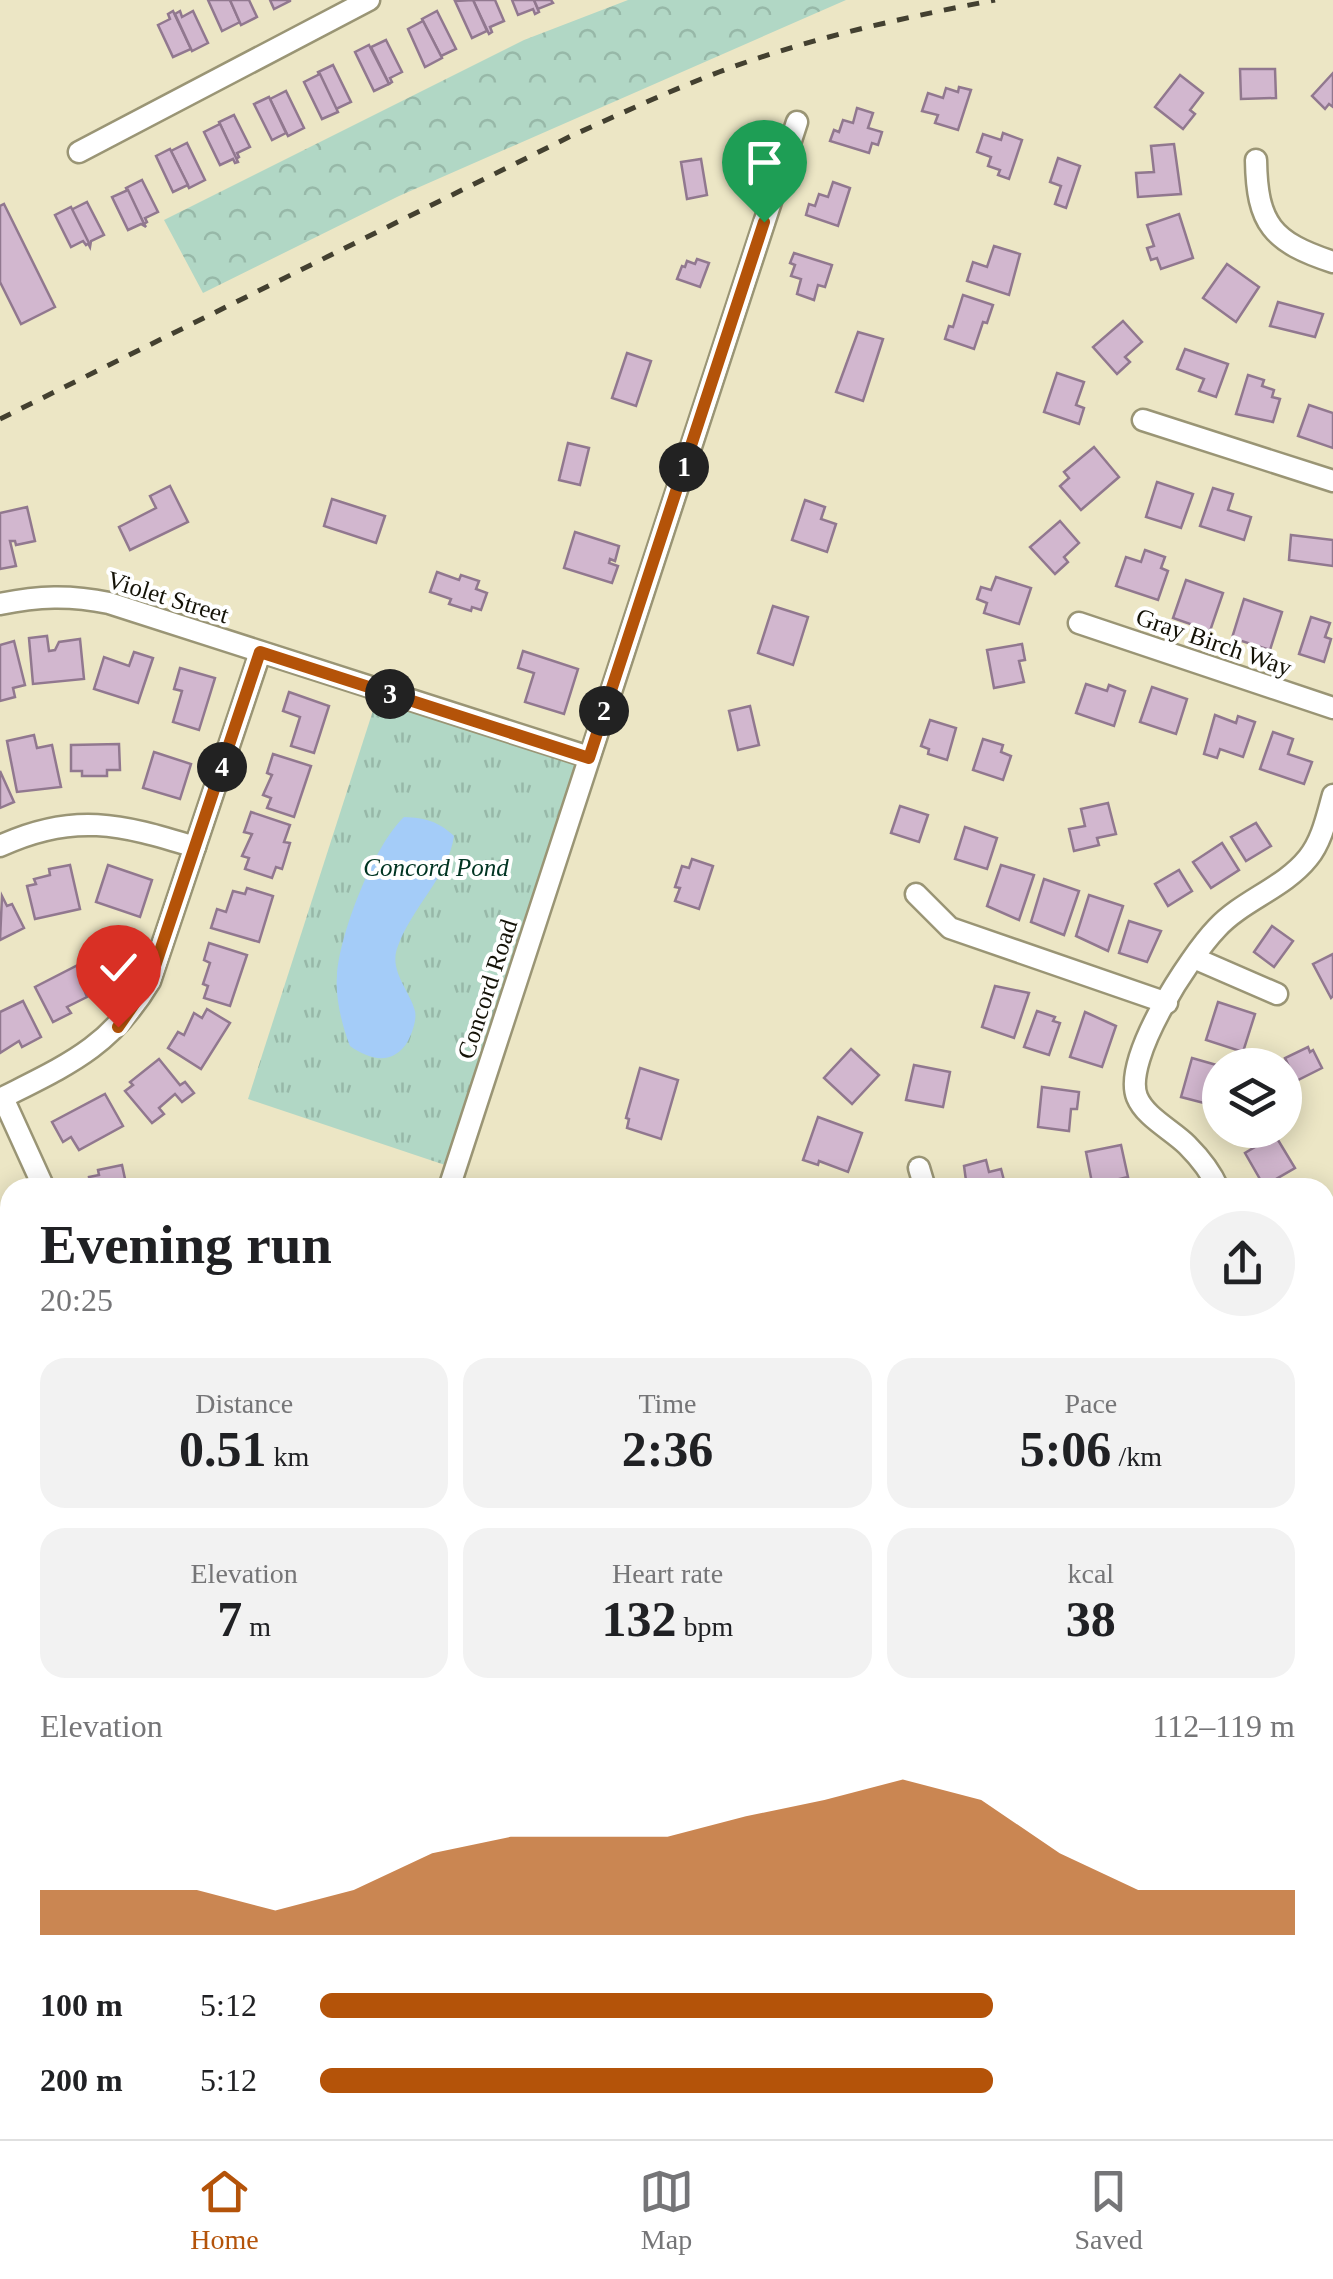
<!DOCTYPE html>
<html lang="en">
<head>
<meta charset="utf-8">
<style>
  :root { --surface:#fff; --page:#f2f2f2; --text:#202124; --muted:#757577; --line:#e0e0e0; --accent:#b45309 }
  body { margin:0; font-family:Georgia,serif; background:var(--page); color:var(--text); height:100vh; display:flex; flex-direction:column; font-size:38px; white-space:nowrap }
  * { box-sizing:border-box; margin:0 }
  p { font-size:32px; color:var(--muted) }
  .icon { flex:none; width:55px; height:55px; fill:none; stroke:currentColor; stroke-width:2; stroke-linecap:round; stroke-linejoin:round }
  .map { position:relative; flex:1; overflow:hidden }
  .sheet { position:absolute; left:0px; top:1178px; width:1335px; height:962px; display:flex; flex-direction:column; background:var(--surface); border-radius:30px 30px 0 0; box-shadow:0 5px 25px #0003 }
  .sheet>* { flex:none }
  .controls { position:absolute; left:1202px; top:1048px; display:grid; gap:20px }
  .controls a { display:grid; place-items:center; width:100px; height:100px; border-radius:50%; background:var(--surface); box-shadow:0 5px 25px #0003; font-size:50px }
  .pin { position:absolute; display:grid; place-items:center; width:85px; height:85px; color:#fff; margin:-102px -42px; border-radius:50% 50% 50% 0; rotate:-45deg; box-shadow:0 0 10px #0007 }
  .pin .icon { rotate:45deg }
  .km { position:absolute; width:50px; height:50px; margin:-25px; border-radius:50%; background:#222; color:#fff; font-size:28px; line-height:50px; text-align:center }
  .round { display:grid; place-items:center; flex:none; width:105px; height:105px; border-radius:52px; background:var(--page) }
  .head { display:flex; align-items:center; justify-content:space-between; height:170px; padding:0 40px }
  h1 { font-size:55px; font-weight:800; line-height:75px }
  .metrics { display:grid; grid-template-columns:repeat(3,1fr); gap:15px; height:170px; padding:10px 40px }
  .metrics div { display:grid; align-content:center; border-radius:25px; background:var(--page); text-align:center }
  .metrics b { font-size:50px; font-weight:800 }
  .metrics small { font-size:28px; font-weight:400 }
  .metrics p { font-size:28px }
  .chart { height:280px; padding:20px 40px }
  .chart p { display:flex; justify-content:space-between }
  .chart svg { width:100%; height:180px; margin-top:10px; fill:var(--accent); opacity:.7 }
  ul { padding:0 40px; list-style:none; font-size:32px }
  li { display:grid; grid-template-columns:160px 120px 1fr; align-items:center; height:75px }
  li i { height:25px; border-radius:12px; background:var(--accent) }
  .menu { display:flex; justify-content:space-around; align-items:center; height:140px; border-top:2px solid var(--line); background:var(--surface); font-size:28px; color:var(--muted) }
  .menu a { display:grid; justify-items:center; gap:5px }
  .menu .current { color:var(--accent) }
  .map>svg:first-child { display:block }
</style>
</head>
<body>
<div class="map">
<svg width="1333" height="2139" viewBox="0 0 1333 2139">
  <defs>
    <pattern id="forest-crowns" width="20" height="18" patternUnits="userSpaceOnUse" patternTransform="scale(2.5)"><rect width="20" height="18" fill="#b1d7c5"/><path d="M2 6a3 3 0 1 1 6 0M12 15a3 3 0 1 1 6 0" fill="none" stroke="#97b8a8"/></pattern>
    <pattern id="park-tufts" width="24" height="20" patternUnits="userSpaceOnUse" patternTransform="scale(2.5)"><rect width="24" height="20" fill="#b1d7c5"/><path d="M3 7l-1-3M5 7V3M7 7l1-3M15 17l-1-3M17 17v-4M19 17l1-3" fill="none" stroke="#97b8a8"/></pattern>
  </defs>
  <rect width="100%" height="100%" fill="#ece6c5"/>
  <polygon fill="url(#forest-crowns)" points="628,0 846,0 399,196 203,293 164,220 524,40"/>
  <polygon fill="url(#park-tufts)" points="378,695 584,761 451,1167 248,1099"/>
  <path fill="#a4ccf8" d="M404,817C425,818 438,821 454,836C448,877 412,907 398,946C388,970 409,989 415,1011C417,1020 412,1033 408,1041C394,1065 371,1061 350,1046C342,1026 335,997 337,976C339,935 374,845 404,817Z"/>
  <g fill="#d2b7cf" stroke="#91788f" stroke-width="2.5">
    <polygon points="208,0 230,0 240,22 222,31"/>
    <polygon points="230,0 249,0 257,17 241,25"/>
    <polygon points="270,0 290,0 290,1 274,9"/>
    <polygon points="473,0 495,0 504,21 490,27 492,32 489,34"/>
    <polygon points="473,0 487,31 472,38 455,1"/>
    <polygon points="512,0 534,0 539,12 535,14 533,9 518,15"/>
    <polygon points="534,0 551,0 553,3 538,9"/>
    <polygon points="173,11 191,49 173,57 158,25 170,19 168,14"/>
    <polygon points="180,11 182,17 193,11 208,43 192,51 175,14"/>
    <polygon points="437,11 456,49 441,56 422,19"/>
    <polygon points="423,21 442,58 425,67 408,29"/>
    <polygon points="386,40 402,72 390,78 392,82 389,84 371,47"/>
    <polygon points="369,45 389,84 374,91 355,52"/>
    <polygon points="333,65 351,102 336,109 318,72"/>
    <polygon points="1240,69 1275,69 1276,98 1241,99"/>
    <polygon points="1333,73 1333,107 1329,104 1325,109 1312,96"/>
    <polygon points="320,74 338,112 322,119 304,82"/>
    <polygon points="1180,75 1203,93 1190,110 1195,114 1183,129 1155,107"/>
    <polygon points="959,87 971,90 958,130 935,123 938,115 922,111 928,93 943,98 946,88 958,92"/>
    <polygon points="286,91 304,128 288,136 270,99"/>
    <polygon points="269,97 286,133 272,140 254,104"/>
    <polygon points="857,108 873,113 868,128 882,132 878,145 872,143 869,153 830,141 834,130 839,132 843,120 853,123"/>
    <polygon points="234,115 250,147 237,153 239,157 236,159 219,122"/>
    <polygon points="220,124 238,162 235,163 233,159 220,165 204,132"/>
    <polygon points="1003,133 1022,140 1009,179 998,175 1000,170 988,166 991,157 977,152 983,134 1001,140"/>
    <polygon points="187,143 205,180 189,188 171,151"/>
    <polygon points="1174,144 1181,194 1138,197 1136,173 1154,172 1151,146"/>
    <polygon points="170,149 188,185 173,192 156,156"/>
    <polygon points="1058,158 1080,166 1066,208 1055,204 1061,186 1050,182"/>
    <polygon points="701,159 707,195 687,199 681,162"/>
    <polygon points="142,180 158,212 145,218 147,222 144,224 126,188"/>
    <polygon points="833,182 850,188 838,226 806,215 809,204 815,206 819,194 828,197"/>
    <polygon points="128,190 144,224 146,227 141,224 128,230 112,197"/>
    <polygon points="87,202 104,235 91,241 90,247 71,210"/>
    <polygon points="4,204 55,307 21,324 0,282 0,206"/>
    <polygon points="71,207 89,243 86,245 83,241 71,247 55,215"/>
    <polygon points="1179,214 1193,258 1161,269 1157,258 1151,260 1147,248 1154,246 1147,225"/>
    <polygon points="994,246 1020,254 1009,295 967,281 973,262 987,267"/>
    <polygon points="794,253 832,265 825,287 818,285 814,300 797,294 801,279 791,276 795,265 790,263"/>
    <polygon points="697,259 709,263 700,287 677,279 682,266 685,267 687,261 695,264"/>
    <polygon points="1227,264 1259,287 1236,322 1203,298"/>
    <polygon points="963,295 993,305 987,323 983,322 974,349 945,339 949,326 953,327"/>
    <polygon points="1278,302 1323,314 1315,337 1270,326"/>
    <polygon points="1123,321 1142,342 1125,357 1130,362 1117,374 1093,347"/>
    <polygon points="858,332 883,339 863,401 836,392"/>
    <polygon points="1185,349 1228,364 1216,397 1199,391 1204,379 1177,369"/>
    <polygon points="627,353 651,361 636,406 612,398"/>
    <polygon points="1057,373 1084,382 1076,405 1084,408 1079,424 1044,412"/>
    <polygon points="1248,375 1264,380 1262,386 1274,390 1272,397 1280,399 1273,422 1236,414"/>
    <polygon points="1309,405 1333,413 1333,448 1298,436"/>
    <polygon points="568,443 589,448 580,485 559,480"/>
    <polygon points="1094,447 1119,477 1081,510 1060,486 1069,478 1064,472"/>
    <polygon points="1157,482 1193,494 1181,528 1146,517"/>
    <polygon points="170,486 188,522 130,550 119,527 156,508 150,496"/>
    <polygon points="1213,488 1233,494 1228,510 1251,517 1244,540 1200,526"/>
    <polygon points="332,499 385,516 376,543 324,526"/>
    <polygon points="805,500 825,507 821,519 836,524 827,552 792,540"/>
    <polygon points="27,507 35,541 16,545 15,541 10,541 16,566 0,569 0,513"/>
    <polygon points="1060,521 1079,543 1064,557 1068,562 1055,574 1030,547"/>
    <polygon points="575,532 619,546 615,561 610,559 609,563 618,566 612,583 564,568"/>
    <polygon points="1291,535 1333,540 1333,566 1289,560"/>
    <polygon points="1145,550 1165,557 1161,568 1168,571 1158,600 1116,586 1126,557 1141,562"/>
    <polygon points="437,572 459,580 461,575 479,581 476,589 487,593 481,610 472,607 471,611 449,604 451,599 430,592"/>
    <polygon points="996,577 1031,588 1019,624 984,613 987,603 977,599 981,587 991,590"/>
    <polygon points="1186,580 1223,593 1210,631 1173,618"/>
    <polygon points="1244,599 1282,612 1270,650 1232,638"/>
    <polygon points="773,606 808,617 793,665 758,653"/>
    <polygon points="1311,617 1330,623 1325,637 1331,639 1324,662 1299,654"/>
    <polygon points="47,636 49,651 55,650 59,642 80,639 84,679 33,684 29,638"/>
    <polygon points="14,641 25,685 13,688 15,697 0,701 0,645"/>
    <polygon points="1022,644 1025,660 1019,661 1024,682 994,688 987,650"/>
    <polygon points="523,651 578,669 564,714 525,702 534,673 518,668"/>
    <polygon points="134,652 153,658 138,703 94,689 104,657 129,666"/>
    <polygon points="180,668 215,678 199,730 173,722 182,691 174,689"/>
    <polygon points="1086,684 1107,691 1109,685 1125,691 1114,726 1076,713"/>
    <polygon points="1152,687 1187,699 1176,734 1140,722"/>
    <polygon points="289,692 329,706 314,753 291,746 300,717 283,711"/>
    <polygon points="750,706 759,745 738,750 729,711"/>
    <polygon points="1215,715 1236,723 1238,716 1255,722 1243,757 1220,749 1217,758 1204,754"/>
    <polygon points="930,720 956,728 947,760 928,754 929,749 921,746"/>
    <polygon points="1273,732 1293,739 1288,754 1312,762 1304,784 1260,769"/>
    <polygon points="34,735 37,748 52,745 61,787 17,792 7,741"/>
    <polygon points="983,739 1003,745 1001,752 1011,756 1003,780 973,770"/>
    <polygon points="119,744 120,770 107,770 107,776 82,776 82,771 71,771 71,745"/>
    <polygon points="154,752 191,764 180,799 143,788"/>
    <polygon points="273,754 311,766 294,817 267,808 271,798 263,795 272,775 267,773"/>
    <polygon points="0,771 14,802 0,808"/>
    <polygon points="1108,803 1116,834 1097,838 1099,845 1074,851 1069,829 1085,826 1081,809"/>
    <polygon points="900,806 928,815 919,842 891,833"/>
    <polygon points="251,812 290,825 284,842 290,843 282,869 276,867 272,878 245,869 249,858 242,856 252,834 244,832"/>
    <polygon points="1256,823 1271,846 1246,861 1231,837"/>
    <polygon points="965,827 997,838 987,869 955,859"/>
    <polygon points="1222,843 1239,870 1211,888 1193,862"/>
    <polygon points="692,859 713,866 699,909 675,901 680,888 675,887 682,866 689,868"/>
    <polygon points="70,865 80,909 35,919 27,886 36,884 34,879 50,875 49,869"/>
    <polygon points="108,865 152,880 140,917 96,902"/>
    <polygon points="1001,865 1034,875 1019,920 987,906"/>
    <polygon points="1179,870 1192,891 1168,906 1155,884"/>
    <polygon points="1044,879 1079,891 1064,935 1031,922"/>
    <polygon points="247,888 273,896 259,942 211,928 217,909 226,912 233,891 245,894"/>
    <polygon points="1089,895 1123,906 1108,951 1076,936"/>
    <polygon points="2,896 7,906 12,904 24,928 0,940"/>
    <polygon points="1129,921 1161,931 1147,962 1119,953"/>
    <polygon points="1272,926 1293,941 1274,967 1254,952"/>
    <polygon points="209,943 247,955 230,1006 204,998 208,986 203,984 210,963 204,960"/>
    <polygon points="1333,954 1333,996 1331,998 1313,964"/>
    <polygon points="78,965 90,989 85,992 87,997 67,1007 71,1013 53,1022 35,987"/>
    <polygon points="995,986 1029,993 1014,1038 982,1027"/>
    <polygon points="23,1001 41,1037 22,1047 19,1041 0,1053 0,1012"/>
    <polygon points="1218,1002 1255,1014 1243,1052 1206,1040"/>
    <polygon points="207,1009 230,1023 201,1069 168,1048 178,1032 184,1035 194,1013 202,1018"/>
    <polygon points="1037,1011 1055,1017 1053,1021 1060,1023 1049,1055 1024,1047"/>
    <polygon points="1085,1012 1116,1026 1102,1067 1070,1057"/>
    <polygon points="1308,1047 1310,1052 1313,1050 1322,1068 1296,1081 1285,1058"/>
    <polygon points="851,1049 879,1075 852,1104 824,1078"/>
    <polygon points="1192,1058 1220,1066 1219,1107 1181,1097"/>
    <polygon points="159,1059 180,1085 185,1082 194,1093 182,1102 175,1094 159,1108 164,1114 152,1123 125,1091 133,1085 130,1082"/>
    <polygon points="914,1065 950,1072 943,1107 906,1100"/>
    <polygon points="640,1068 678,1080 661,1139 627,1128 629,1119 626,1118"/>
    <polygon points="1042,1087 1079,1092 1077,1109 1071,1109 1069,1131 1038,1127"/>
    <polygon points="105,1094 123,1126 79,1150 71,1137 63,1142 52,1122"/>
    <polygon points="818,1117 862,1133 848,1172 819,1161 818,1165 803,1160"/>
    <polygon points="1275,1135 1295,1168 1264,1186 1245,1153"/>
    <polygon points="1121,1145 1128,1177 1111,1181 1112,1187 1093,1188 1086,1152"/>
    <polygon points="986,1160 989,1172 1001,1169 1006,1188 967,1188 964,1166"/>
    <polygon points="122,1165 127,1188 91,1188 89,1177 99,1175 98,1170"/>
    <polygon points="0,1231 10,1233 6,1259 10,1260 10,1290 0,1288"/>
    <polygon points="1325,1368 1333,1371 1332,1410 1325,1407"/>
    <polygon points="5,1578 10,1580 10,1600 0,1597"/>
    <polygon points="6,1608 10,1609 10,1669 0,1665 0,1627"/>
    <polygon points="1328,1670 1333,1672 1330,1720 1325,1718"/>
    <polygon points="551,2130 597,2130 594,2138 569,2130 566,2139 548,2139"/>
    <polygon points="633,2130 662,2130 678,2135 677,2139 630,2139"/>
  </g>
  <g fill="none" stroke-linecap="round" stroke-linejoin="round">
    <defs>
      <g id="minor">
        <polyline points="79,152 369,0"/>
        <path d="M1256,160C1257,224 1272,242 1333,262"/>
        <polyline points="1143,420 1333,481"/>
        <path d="M0,604C38,596 70,595 109,603L589,757"/>
        <polyline points="1079,623 1333,708"/>
        <path d="M0,846C73,812 121,824 195,847"/>
        <polyline points="916,894 950,928 1167,1003"/>
        <polyline points="1194,958 1277,994"/>
        <polyline points="3,1098 44,1188"/>
        <path d="M0,1099C67,1065 110,1048 150,981L260,653"/>
        <polyline points="919,1168 925,1188"/>
        <polyline points="449,1188 797,122"/>
        <path d="M1218,1188C1211,1172 1199,1157 1187,1145C1172,1130 1145,1117 1137,1097C1122,1059 1190,956 1217,928C1243,900 1284,888 1308,858C1322,841 1327,816 1333,795"/>
        <polyline points="0,1447 10,1417"/>
        <polyline points="1325,1524 1333,1527"/>
        <polyline points="1325,2063 1333,2066"/>
        <polyline points="138,2139 141,2130"/>
        <polyline points="1027,2139 1030,2130"/>
        <polyline points="1333,2139 1333,2138"/>
      </g>
    </defs>
    <use href="#minor" stroke="#9a9575" stroke-width="25"/>
    <use href="#minor" stroke="#fff" stroke-width="20"/>
    <path stroke="#434030" stroke-width="5" stroke-dasharray="12 12" stroke-linecap="butt" d="M0,419L571,136C620,114 669,91 719,72C809,38 902,18 995,0"/>
  </g>
  <g fill="none" stroke-linecap="round" stroke-linejoin="round">
    <defs>
      <polyline id="route" points="118,1027 150,981 260,652 589,758 764,222"/>
    </defs>
    <use href="#route" stroke="#fff" stroke-width="20"/>
    <use href="#route" stroke="#b45309" stroke-width="12"/>
  </g>
  <g text-anchor="middle" dominant-baseline="central" stroke-width="8" stroke-linejoin="round" paint-order="stroke">
    <g font-size="25" fill="#141207" stroke="#fff">
      <text transform="translate(168 597) rotate(17)">Violet Street</text>
      <text transform="translate(1214 642) rotate(19)">Gray Birch Way</text>
      <text transform="translate(487 989) rotate(-72)">Concord Road</text>
    </g>
    <g font-size="25" font-style="italic" fill="#003422" stroke="#fff">
      <text x="436" y="867">Concord Pond</text>
    </g>
  </g>
</svg>
<div class="controls">
<a><svg class="icon" aria-label="layers" viewBox="0 0 24 24"><path d="M12 4l9 5-9 5-9-5zM3 14l9 5 9-5"/></svg></a>
</div>
<div class="pin" style="left:764px;top:222px;background:#1e9e55"><svg class="icon" aria-label="arrive" viewBox="0 0 24 24"><path d="M6 21V4h12l-3 4 3 4H6"/></svg></div>
<div class="pin" style="left:118px;top:1027px;background:#d93025"><svg class="icon" aria-label="check" viewBox="0 0 24 24"><path d="M5 12l5 5 9-10"/></svg></div>
<b class="km" style="left:684px;top:467px">1</b>
<b class="km" style="left:604px;top:711px">2</b>
<b class="km" style="left:390px;top:694px">3</b>
<b class="km" style="left:222px;top:767px">4</b>
<section class="sheet">
<div class="head"><div><h1>Evening run</h1><p>20:25</p></div><a class="round"><svg class="icon" aria-label="share" viewBox="0 0 24 24"><path d="M12 15V3M7 8l5-5 5 5M5 13v7h14v-7"/></svg></a></div>
<div class="metrics">
<div><p>Distance</p><b>0.51<small> km</small></b></div>
<div><p>Time</p><b>2:36</b></div>
<div><p>Pace</p><b>5:06<small> /km</small></b></div>
</div>
<div class="metrics">
<div><p>Elevation</p><b>7<small> m</small></b></div>
<div><p>Heart rate</p><b>132<small> bpm</small></b></div>
<div><p>kcal</p><b>38</b></div>
</div>
<div class="chart"><p><span>Elevation</span>112–119 m</p>
<svg viewBox="0 0 160 44" preserveAspectRatio="none"><path d="M0 44V33L10 33L20 33L30 38L40 33L50 24L60 20L70 20L80 20L90 15L100 11L110 6L120 11L130 24L140 33L150 33L160 33V44z"/></svg>
</div>
<ul>
<li><b>100 m</b>5:12<i style="width:69%"></i></li>
<li><b>200 m</b>5:12<i style="width:69%"></i></li>
</ul>
</section>
</div>
<nav class="menu">
<a class="current"><svg class="icon" aria-label="home" viewBox="0 0 24 24"><path d="M3 11l9-7 9 7M6 9v11h12V9"/></svg>Home</a>
<a><svg class="icon" aria-label="map" viewBox="0 0 24 24"><path d="M3 6l6-2 6 2 6-2v14l-6 2-6-2-6 2zM9 4v14M15 6v14"/></svg>Map</a>
<a><svg class="icon" aria-label="saved" viewBox="0 0 24 24"><path d="M7 4h10v16l-5-4-5 4z"/></svg>Saved</a>
</nav>
</body>
</html>
